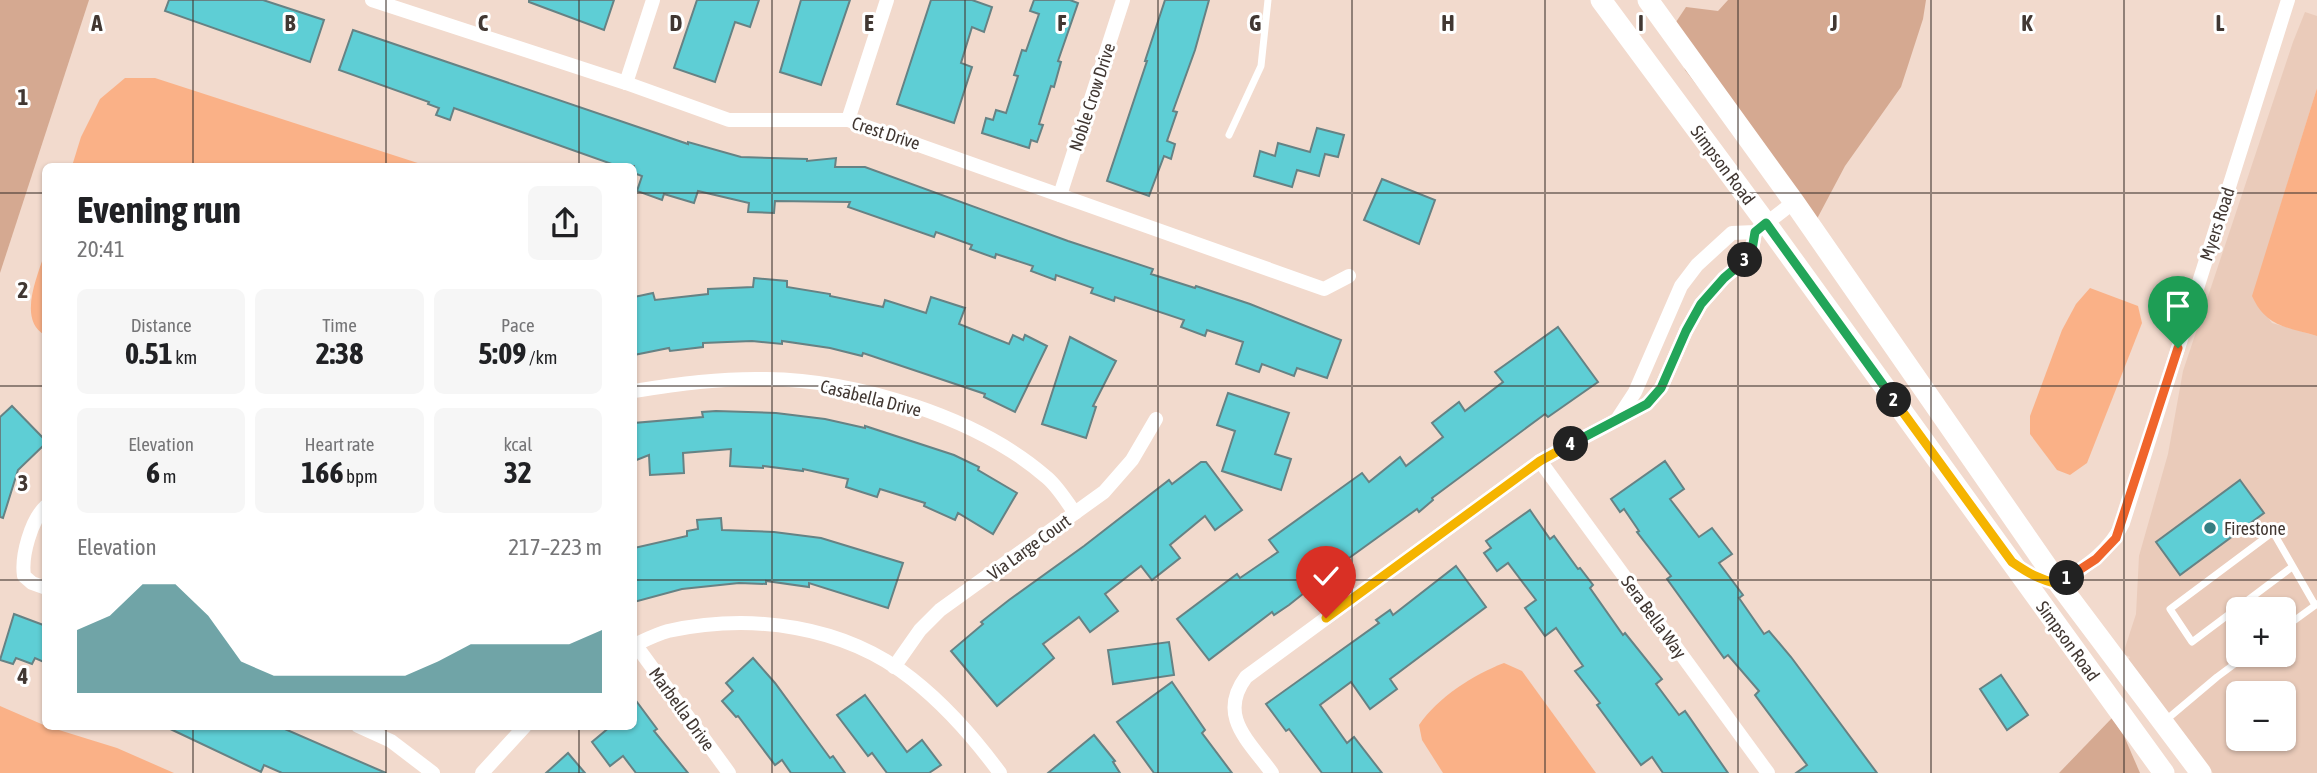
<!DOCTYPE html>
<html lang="en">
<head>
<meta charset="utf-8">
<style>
  :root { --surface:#fff; --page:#f6f6f6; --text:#202124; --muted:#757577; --accent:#357e82 }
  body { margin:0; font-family:"Asap Condensed",sans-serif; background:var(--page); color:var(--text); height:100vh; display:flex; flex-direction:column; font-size:26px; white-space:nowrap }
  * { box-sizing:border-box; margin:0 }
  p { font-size:23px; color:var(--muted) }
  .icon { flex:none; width:38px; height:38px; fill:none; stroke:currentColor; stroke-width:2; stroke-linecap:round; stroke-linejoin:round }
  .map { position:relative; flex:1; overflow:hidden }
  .side { position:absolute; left:42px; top:163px; width:595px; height:567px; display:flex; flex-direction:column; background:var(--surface); border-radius:10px; box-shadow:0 2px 5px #0004 }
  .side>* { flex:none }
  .fabs { position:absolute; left:2226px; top:597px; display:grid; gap:14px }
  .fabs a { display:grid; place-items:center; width:70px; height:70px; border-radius:10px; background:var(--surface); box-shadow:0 2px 5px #0004; font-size:35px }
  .pin { position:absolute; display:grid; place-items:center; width:60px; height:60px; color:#fff; margin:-72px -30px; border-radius:50% 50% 50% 0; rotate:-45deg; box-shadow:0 0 7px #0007 }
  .pin .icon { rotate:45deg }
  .km { position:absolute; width:35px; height:35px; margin:-18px; border-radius:50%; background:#222; color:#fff; font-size:19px; line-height:35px; text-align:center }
  .round { display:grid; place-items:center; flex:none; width:74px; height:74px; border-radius:10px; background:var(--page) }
  .headline { display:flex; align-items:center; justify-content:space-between; height:119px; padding:0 35px }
  h1 { font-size:38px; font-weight:700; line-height:52px }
  .stats { display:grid; grid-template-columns:repeat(3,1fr); gap:10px; height:119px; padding:7px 35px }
  .stats div { display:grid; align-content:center; border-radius:10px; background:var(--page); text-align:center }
  .stats b { font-size:30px; font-weight:700 }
  .stats small { font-size:19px; font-weight:400 }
  .stats p { font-size:19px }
  .chart { height:196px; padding:14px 35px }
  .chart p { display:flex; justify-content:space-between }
  .chart svg { width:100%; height:126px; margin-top:7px; fill:var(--accent); opacity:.7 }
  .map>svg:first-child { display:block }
</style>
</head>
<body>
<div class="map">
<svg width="2317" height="773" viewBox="0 0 2317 773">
  <rect width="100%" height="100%" fill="#f2dacd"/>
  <path fill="#eacbba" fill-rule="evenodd" d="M2305,12L2317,16V88L2253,296L2272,323L2317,336V773H2213L2128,660L2130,657L2123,654L2136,614L2139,556L2168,454L2183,371L2293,42ZM2238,609H2284V654H2238ZM2238,693H2284V738H2238Z"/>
  <g fill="#d5a991">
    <polygon points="0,0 89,0 0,273"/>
    <polygon points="1728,0 1926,0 1923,19 1901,87 1845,166 1810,232 1685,70 1674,25 1686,7 1718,11"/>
    <polygon points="2112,718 2124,736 2140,773 2059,773"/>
  </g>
  <g fill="#fab187">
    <polygon points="125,78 155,78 427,166 72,166 81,137 100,99"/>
    <path d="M2317,88V336C2287,327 2266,327 2252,296Z"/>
    <path d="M45,252V335C17,320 38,275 45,252Z"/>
    <polygon points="2090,288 2138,306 2142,323 2087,463 2070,475 2057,470 2030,434 2030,416 2062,330 2076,304"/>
    <path d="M1504,663L1522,671L1596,773H1443L1422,740L1419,725C1438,697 1473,675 1504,663Z"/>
    <polygon points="0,706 46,726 117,748 174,773 0,773"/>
  </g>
  <g fill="#5eced5" stroke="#668284" stroke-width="2">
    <polygon points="169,0 263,0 324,20 310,62 165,11"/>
    <polygon points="529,0 614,0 604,30 529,2"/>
    <polygon points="697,0 759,0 750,27 735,22 715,82 674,68"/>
    <polygon points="801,0 850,0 821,85 780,72"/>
    <polygon points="931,0 972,0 992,7 984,32 972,27 961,63 972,67 954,123 897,104"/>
    <polygon points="1034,0 1070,0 1078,3 1058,61 1061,62 1054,87 1051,86 1039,124 1043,125 1037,142 1031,140 1029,148 982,133 986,118 993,120 996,110 1006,113 1018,76 1014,75 1022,50 1026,51 1039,14 1030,11"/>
    <polygon points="1165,0 1209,0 1195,50 1173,111 1177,112 1167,141 1175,144 1171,159 1164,156 1149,196 1107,181 1147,61 1145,61"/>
    <polygon points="353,30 688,144 688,142 741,157 807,159 807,161 836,158 835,167 865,167 1068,241 1153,269 1151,274 1195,288 1196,286 1250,304 1341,340 1327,378 1297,368 1294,376 1262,364 1259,372 1236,364 1243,342 1207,330 1205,336 1181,327 1184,320 1115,297 1114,301 1091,293 1093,288 1056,275 1055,280 1031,271 1033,266 996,254 995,258 970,249 972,245 936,232 934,237 848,207 850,202 775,201 774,213 748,212 749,203 698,191 694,203 664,194 662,200 637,191 642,176 634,173 634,166 611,166 612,164 454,108 450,120 436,115 439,108 428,104 429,102 339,70"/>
    <polygon points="1317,128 1344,135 1338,157 1325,154 1319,176 1297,170 1292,187 1254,176 1260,151 1275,156 1278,143 1310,152"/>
    <polygon points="1382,179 1435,200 1419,244 1364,220"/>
    <polygon points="754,278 787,281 787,287 830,294 830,296 883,307 885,300 926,313 931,297 965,308 959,324 1009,344 1013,335 1023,340 1025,335 1047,346 1015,412 984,397 985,394 863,353 862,356 830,348 782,341 782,344 752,341 703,343 703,347 670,351 669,348 634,355 634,297 653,293 655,300 708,294 708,289 753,287"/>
    <polygon points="1558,327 1598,382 1548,417 1545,414 1432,498 1433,500 1419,512 1417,509 1338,566 1289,605 1274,615 1272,612 1209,660 1177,619 1237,574 1240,578 1278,552 1269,540 1362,473 1369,482 1400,457 1406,466 1443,437 1432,423 1459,402 1465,411 1503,382 1495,372"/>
    <polygon points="1070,337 1116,361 1093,406 1096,407 1086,438 1042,424"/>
    <polygon points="1228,393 1289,413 1275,454 1291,459 1281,490 1222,471 1235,431 1217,425"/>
    <polygon points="12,406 46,441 46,443 18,470 3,518 0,517 0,417"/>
    <polygon points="716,411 776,413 825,419 865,428 865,426 954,455 979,467 978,470 1017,493 993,534 958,513 955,520 924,506 925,503 880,489 877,497 846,487 848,479 803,469 803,471 763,466 763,468 730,466 731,449 683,453 684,473 650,475 649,455 634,461 634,423 703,417 702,412"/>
    <polygon points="1665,461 1684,489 1670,499 1699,537 1712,528 1732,554 1719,563 1743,595 1739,598 1764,634 1769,631 1791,657 1877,773 1796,773 1807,765 1755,695 1759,691 1728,655 1724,658 1667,579 1671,576 1637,532 1639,531 1624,509 1620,512 1611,499"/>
    <polygon points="1201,462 1206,462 1242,510 1215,530 1205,516 1170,545 1180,558 1152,580 1141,566 1105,594 1118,611 1090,632 1079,617 1043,644 1054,658 997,706 951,651 983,624 981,622 1009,600 1084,546 1169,480 1172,484"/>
    <polygon points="2240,480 2264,513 2180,575 2156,542"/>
    <polygon points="1530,510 1550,539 1554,536 1578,569 1580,568 1593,585 1590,588 1623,635 1625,633 1662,679 1656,684 1679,715 1685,711 1728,773 1663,773 1652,757 1641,765 1597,705 1600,703 1575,671 1583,666 1556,628 1545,636 1525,608 1536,600 1508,563 1497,571 1484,553 1491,548 1486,541"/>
    <polygon points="721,518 722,530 774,532 821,538 903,563 888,608 809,583 809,587 766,581 766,584 739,583 682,589 634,602 634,548 687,536 687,531 698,529 697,520"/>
    <polygon points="1456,566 1486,607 1390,679 1397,689 1370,709 1351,682 1320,705 1347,743 1354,737 1382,773 1322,773 1289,729 1286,731 1266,704 1379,623 1376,620 1390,610 1393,615"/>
    <polygon points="14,614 46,626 46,663 35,658 32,664 16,658 13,664 0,660"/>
    <polygon points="1169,642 1174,675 1113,684 1108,650"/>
    <polygon points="753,658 775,683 830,758 833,756 845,773 791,773 782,760 775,765 738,716 736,717 722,701 733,691 726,683"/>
    <polygon points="2001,675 2028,715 2007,730 1980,689"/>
    <polygon points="1172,682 1205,730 1202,733 1232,773 1154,773 1117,722"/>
    <polygon points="865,695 907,752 922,740 941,765 929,773 887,773 872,753 868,756 837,715"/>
    <polygon points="634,698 657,729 654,731 688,773 636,773 623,756 610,766 592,742 611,726 634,726"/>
    <polygon points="164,726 278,726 386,773 282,773 264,765 261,772"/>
    <polygon points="1094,735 1115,761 1113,762 1120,773 1048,773"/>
    <polygon points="568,753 585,773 546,773"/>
  </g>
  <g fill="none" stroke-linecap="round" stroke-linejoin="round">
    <g stroke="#fff" stroke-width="7">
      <polyline points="1229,135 1261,66 1268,0"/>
      <polyline points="2292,567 2192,642 2170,609 2273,532 2315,605"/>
      <polyline points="2284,628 2317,604"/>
      <polyline points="2166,720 2217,677 2248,654"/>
    </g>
    <g stroke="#fff" stroke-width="14">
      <polyline points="372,0 626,83 729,120 848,120 1324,289 1349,276"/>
      <polyline points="626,83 653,0"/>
      <polyline points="848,120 887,0"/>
      <polyline points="1060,195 1123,0"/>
      <path d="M634,391C678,384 721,378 766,379C856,380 977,417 1045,476C1057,485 1066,501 1075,513"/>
      <polyline points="1618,418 1635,392 1681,286 1697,265 1732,233 1755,232 1794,202"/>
      <polyline points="1540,461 1768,773"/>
      <path d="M46,506C31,520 21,556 24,576L32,583L46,588"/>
      <path d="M2059,584C2086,566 2109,552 2123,523L2288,0"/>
      <polyline points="635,644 729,773"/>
      <path d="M634,645C645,640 657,634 668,631C752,613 844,625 912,679C945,705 975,739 1000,773"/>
      <polyline points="894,667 920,630 940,610 1104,492 1132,460 1156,419"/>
      <polyline points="358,726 391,741 433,773"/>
      <polyline points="482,773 525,726"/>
      <path d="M1272,773C1249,741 1217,716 1246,677L1540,461L1647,404L1661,388L1686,331L1701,304L1724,278L1751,256L1755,232"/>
    </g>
    <g stroke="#fff" stroke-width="21">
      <polyline points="1601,0 1766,223 2164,773"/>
      <polyline points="1648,0 1794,202 2059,584 2201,773"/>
    </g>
  </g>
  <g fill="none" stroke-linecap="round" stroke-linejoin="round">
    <defs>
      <polyline id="split-1" points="2067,578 2096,559 2116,538 2178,348"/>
      <path id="split-2" d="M1894,400L2012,562C2028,573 2040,580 2059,584L2067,578"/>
      <polyline id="split-3" points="1745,260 1751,256 1755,232 1766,223 1894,400"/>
      <polyline id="split-4" points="1571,444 1647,404 1661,388 1686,331 1701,304 1724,278 1745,260"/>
      <polyline id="split-5" points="1326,618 1540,461 1571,444"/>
    </defs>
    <use href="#split-1" stroke="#fff" stroke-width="14"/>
    <use href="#split-2" stroke="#fff" stroke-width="14"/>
    <use href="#split-3" stroke="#fff" stroke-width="14"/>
    <use href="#split-4" stroke="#fff" stroke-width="14"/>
    <use href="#split-5" stroke="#fff" stroke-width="14"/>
    <use href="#split-1" stroke="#f0652b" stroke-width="9"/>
    <use href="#split-2" stroke="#f5b400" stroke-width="9"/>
    <use href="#split-3" stroke="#22a559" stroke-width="9"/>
    <use href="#split-4" stroke="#22a559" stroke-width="9"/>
    <use href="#split-5" stroke="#f5b400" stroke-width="9"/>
  </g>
  <path fill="none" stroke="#413732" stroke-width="2" stroke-opacity="0.55" d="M193,0V166M386,0V166M579,0V166M772,0V773M965,0V773M1158,0V773M1352,0V773M1545,0V773M1738,0V773M1931,0V773M2124,0V773M0,193H46M634,193H2317M0,386H46M634,386H2317M0,580H46M634,580H2317M193,726V773M386,726V773M579,726V773"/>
  <circle fill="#357e82" stroke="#fff" stroke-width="2.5" cx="2210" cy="528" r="7"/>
  <g text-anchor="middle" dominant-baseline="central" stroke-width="6" stroke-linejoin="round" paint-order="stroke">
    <g font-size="18" fill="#413732" stroke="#fff">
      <text transform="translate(1092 97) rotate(-72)">Noble Crow Drive</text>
      <text transform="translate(886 133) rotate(18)">Crest Drive</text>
      <text transform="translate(1723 165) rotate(53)">Simpson Road</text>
      <text transform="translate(2217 224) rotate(-72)">Myers Road</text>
      <text transform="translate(871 398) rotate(14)">Casabella Drive</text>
      <text transform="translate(1029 547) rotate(-36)">Via Large Court</text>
      <text transform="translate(1654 617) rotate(54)">Sera Bella Way</text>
      <text transform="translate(2068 641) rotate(54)">Simpson Road</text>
      <text transform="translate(682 709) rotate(54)">Marbella Drive</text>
    </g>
    <g font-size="18" fill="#413732" stroke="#fff" text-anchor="start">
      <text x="2224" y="528">Firestone</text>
    </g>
  </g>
  <g font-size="23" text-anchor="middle" font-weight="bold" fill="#413732" stroke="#fff" stroke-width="6" stroke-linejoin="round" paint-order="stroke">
    <text x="97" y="31">A</text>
    <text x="290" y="31">B</text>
    <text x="483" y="31">C</text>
    <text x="676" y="31">D</text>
    <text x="869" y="31">E</text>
    <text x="1062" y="31">F</text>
    <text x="1255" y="31">G</text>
    <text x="1448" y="31">H</text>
    <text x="1641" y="31">I</text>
    <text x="1834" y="31">J</text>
    <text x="2027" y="31">K</text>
    <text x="2220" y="31">L</text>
    <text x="23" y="105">1</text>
    <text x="23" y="298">2</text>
    <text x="23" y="491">3</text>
    <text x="23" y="684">4</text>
  </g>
</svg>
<div class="fabs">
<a>+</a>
<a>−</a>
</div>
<div class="pin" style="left:2178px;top:348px;background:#1e9e55"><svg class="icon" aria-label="arrive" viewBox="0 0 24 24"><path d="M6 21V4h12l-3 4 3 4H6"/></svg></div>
<div class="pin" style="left:1326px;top:618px;background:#d93025"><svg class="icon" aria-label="check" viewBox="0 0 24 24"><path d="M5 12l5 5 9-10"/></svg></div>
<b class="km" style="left:2067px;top:578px">1</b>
<b class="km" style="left:1894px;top:400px">2</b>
<b class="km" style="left:1745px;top:260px">3</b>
<b class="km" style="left:1571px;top:444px">4</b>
<section class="side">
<div class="headline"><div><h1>Evening run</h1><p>20:41</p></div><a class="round"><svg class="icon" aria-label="share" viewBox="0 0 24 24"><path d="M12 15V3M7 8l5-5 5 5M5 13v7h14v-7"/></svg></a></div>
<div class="stats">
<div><p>Distance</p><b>0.51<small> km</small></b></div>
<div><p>Time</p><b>2:38</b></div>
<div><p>Pace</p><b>5:09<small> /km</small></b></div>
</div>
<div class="stats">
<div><p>Elevation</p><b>6<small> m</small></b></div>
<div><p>Heart rate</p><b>166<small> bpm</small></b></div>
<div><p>kcal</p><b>32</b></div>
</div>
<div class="chart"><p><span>Elevation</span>217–223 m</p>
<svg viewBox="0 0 160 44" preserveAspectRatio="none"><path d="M0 44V22L10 17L20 6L30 6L40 17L50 33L60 38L70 38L80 38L90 38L100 38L110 33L120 27L130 27L140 27L150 27L160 22V44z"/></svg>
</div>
</section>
</div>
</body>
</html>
